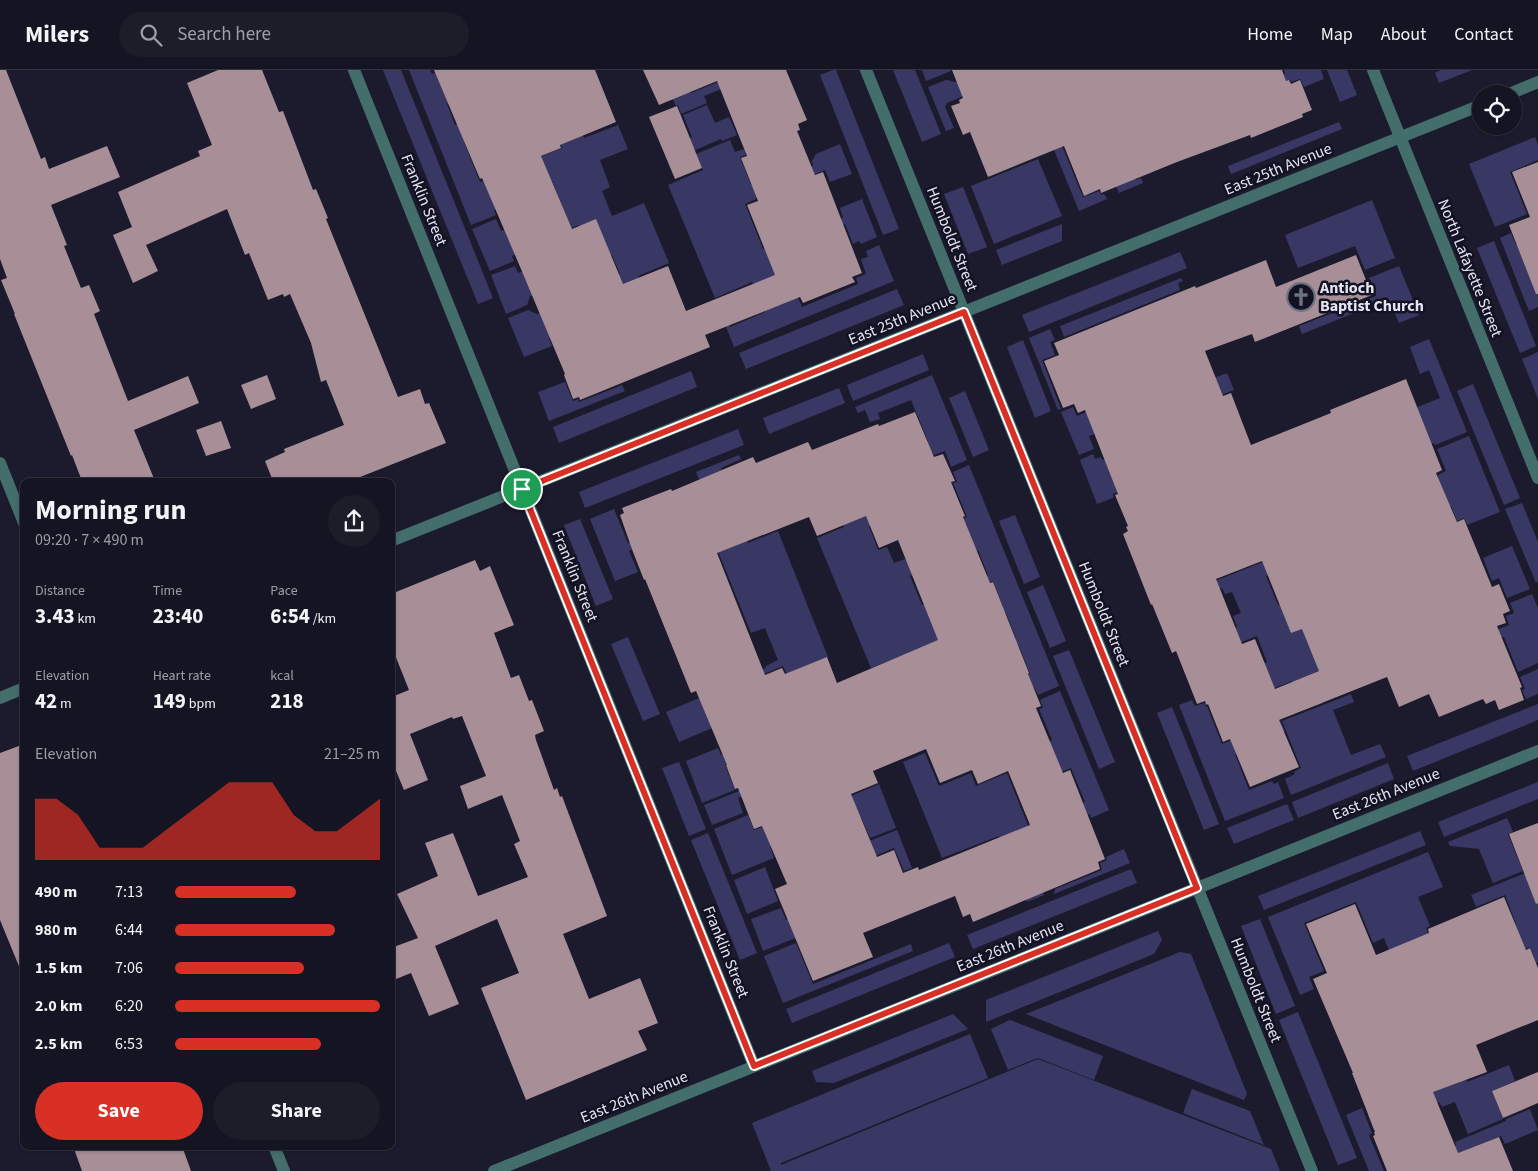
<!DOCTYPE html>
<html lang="en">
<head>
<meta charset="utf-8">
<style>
  :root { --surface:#141422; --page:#1d1d2a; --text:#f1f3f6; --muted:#9d9ea5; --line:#333340; --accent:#d93025 }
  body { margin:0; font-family:"Source Sans 3",sans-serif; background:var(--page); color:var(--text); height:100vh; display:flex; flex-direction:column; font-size:19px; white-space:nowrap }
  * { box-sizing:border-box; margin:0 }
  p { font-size:16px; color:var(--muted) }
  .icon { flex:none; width:28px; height:28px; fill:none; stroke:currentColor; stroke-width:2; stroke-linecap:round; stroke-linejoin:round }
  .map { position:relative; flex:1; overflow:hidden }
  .drawer { position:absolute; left:20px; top:408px; width:375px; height:672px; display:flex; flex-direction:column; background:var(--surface); border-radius:10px; box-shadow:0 1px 4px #0004,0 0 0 1px var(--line) }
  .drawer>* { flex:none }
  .tools { position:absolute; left:1472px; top:15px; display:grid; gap:10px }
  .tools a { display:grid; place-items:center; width:50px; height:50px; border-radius:50%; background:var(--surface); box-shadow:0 1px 4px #0004,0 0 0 1px var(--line); font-size:25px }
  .pin { position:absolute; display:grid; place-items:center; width:42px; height:42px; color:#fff; margin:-21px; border:2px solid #fff; border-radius:50%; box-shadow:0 1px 5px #0007 }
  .round { display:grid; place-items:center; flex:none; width:52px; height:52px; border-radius:26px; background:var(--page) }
  .overview { display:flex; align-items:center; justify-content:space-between; height:85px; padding:0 15px }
  h1 { font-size:28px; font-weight:700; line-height:38px }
  .metrics { display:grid; grid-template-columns:repeat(3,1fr); gap:8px; height:85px; padding:5px 15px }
  .metrics div { display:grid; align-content:center }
  .metrics b { font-size:21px; font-weight:700 }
  .metrics small { font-size:14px; font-weight:400 }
  .metrics p { font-size:14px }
  .chart { height:140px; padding:10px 15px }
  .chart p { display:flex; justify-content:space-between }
  .chart svg { width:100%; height:90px; margin-top:5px; fill:var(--accent); opacity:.7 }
  .action { display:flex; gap:10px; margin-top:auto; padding:10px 15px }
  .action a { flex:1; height:58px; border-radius:30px; background:var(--accent); color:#fff; font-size:20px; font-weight:700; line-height:58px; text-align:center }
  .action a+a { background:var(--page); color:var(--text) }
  ul { padding:0 15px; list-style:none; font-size:16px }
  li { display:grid; grid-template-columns:80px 60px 1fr; align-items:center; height:38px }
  li i { height:12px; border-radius:6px; background:var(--accent) }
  header { display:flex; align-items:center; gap:30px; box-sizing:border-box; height:70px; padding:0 25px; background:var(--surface); border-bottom:1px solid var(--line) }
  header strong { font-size:24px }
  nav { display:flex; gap:28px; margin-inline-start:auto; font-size:18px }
  .search { width:350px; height:45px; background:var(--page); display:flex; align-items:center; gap:12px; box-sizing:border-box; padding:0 18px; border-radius:28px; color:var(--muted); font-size:19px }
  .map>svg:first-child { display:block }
</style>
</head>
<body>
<header>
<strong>Milers</strong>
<div class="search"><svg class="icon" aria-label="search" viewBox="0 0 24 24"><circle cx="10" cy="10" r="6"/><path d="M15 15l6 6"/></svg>Search here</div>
<nav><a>Home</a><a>Map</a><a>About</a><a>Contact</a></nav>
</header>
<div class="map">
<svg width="1538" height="1101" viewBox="0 0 1538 1101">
  <rect width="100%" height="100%" fill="#1b1b2d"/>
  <g fill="#393865">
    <polygon points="383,0 401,0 493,228 478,234"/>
    <polygon points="409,0 430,0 432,4 442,0 454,30 447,34 455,55 460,53 467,71 464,72 480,112 489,109 501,138 494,140 496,145 471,155"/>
    <polygon points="747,0 769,0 704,26 707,33 681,44 678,35 676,36 670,23 687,16 691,23"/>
    <polygon points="833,0 836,0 899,159 883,165 820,5"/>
    <polygon points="893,0 915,0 941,64 922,72"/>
    <polygon points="922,0 950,0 951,1 926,11"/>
    <polygon points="1284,0 1321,0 1324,9 1304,17 1300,9 1291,12 1290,10 1286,11 1283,5 1285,4"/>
    <polygon points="1327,0 1347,0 1357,25 1340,32"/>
    <polygon points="1441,0 1472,0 1439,13 1435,3"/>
    <polygon points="946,10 960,13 975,21 947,33 945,37 954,58 946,61 928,17"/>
    <polygon points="569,30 584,68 618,55 628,79 600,90 610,117 602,121 612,146 644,133 669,193 638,206 646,228 609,209 620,204 612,185 601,189 586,173 579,155 571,158 552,111 546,113 490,107 562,78 560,70"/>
    <polygon points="707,35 715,53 729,47 737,65 722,71 721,69 669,91 664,79 692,67 683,45"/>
    <polygon points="1051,49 1083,127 1099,121 1101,125 1104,124 1107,129 1079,141 1043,53"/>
    <polygon points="1339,52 1342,59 1231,104 1228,96"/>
    <polygon points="1093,60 1133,105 1136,110 1141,108 1143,113 1119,123"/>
    <polygon points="1535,67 1538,75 1538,90 1510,102 1527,144 1495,157 1469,94"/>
    <polygon points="730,70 735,82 744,79 746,85 740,87 751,115 760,112 765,123 756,127 756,129 745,134 763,179 774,175 777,177 802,237 858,214 856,208 866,204 861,189 868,187 866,181 879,175 894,211 734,277 725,254 728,252 730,257 765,242 752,212 715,228 668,115 703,100 696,84"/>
    <polygon points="840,74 852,104 830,112 825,100 768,123 765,115 813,96 812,91 816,84"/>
    <polygon points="1038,89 1062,146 994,174 971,116"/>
    <polygon points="963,117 987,177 968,184 944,124"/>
    <polygon points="862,129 877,167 861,174 859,171 853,174 845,154 835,158 833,153 843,148 840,138"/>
    <polygon points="1372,130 1395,188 1365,200 1355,176 1298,198 1285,165"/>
    <polygon points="496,149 501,161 509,158 521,182 512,186 514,191 490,201 472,159"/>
    <polygon points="1062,154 1062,171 1002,195 996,180"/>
    <polygon points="1511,163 1516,175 1523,173 1538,217 1538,237 1529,241 1500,168"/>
    <polygon points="1494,171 1536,276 1520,283 1477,178"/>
    <polygon points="1180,182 1187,198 1029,262 1022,245"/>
    <polygon points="515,196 518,203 526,200 536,224 530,226 527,235 506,244 491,205"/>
    <polygon points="1399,196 1419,245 1399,253 1389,229 1302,264 1299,256 1376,226 1369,208"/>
    <polygon points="1181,208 1183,211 1178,213 1180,220 1064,267 1060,256"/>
    <polygon points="897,219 904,235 746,299 739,283"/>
    <polygon points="528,240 537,244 544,241 554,266 549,268 552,276 524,287 508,248"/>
    <polygon points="1050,259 1055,270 1050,272 1055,285 1042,290 1061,339 1058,340 1029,268"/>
    <polygon points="1429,269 1467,362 1435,375 1434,373 1425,377 1410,340 1440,328 1429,300 1420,304 1410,277"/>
    <polygon points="1023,270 1051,341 1035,348 1007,277"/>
    <polygon points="1538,282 1538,329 1522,289"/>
    <polygon points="923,284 929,300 853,331 847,315"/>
    <polygon points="691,301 697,317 559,373 553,357"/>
    <polygon points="1227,303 1234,320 1200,333 1163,337 1089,366 1094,379 1079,385 1061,342 1073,337 1077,346 1098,337 1214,308"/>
    <polygon points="932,305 967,390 951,397 945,381 934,385 932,382 884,402 880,391 928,371 911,330 878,343 880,349 870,352 865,340 858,343 855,337"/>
    <polygon points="565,312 573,331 578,329 579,332 622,315 625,321 549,351 538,322"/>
    <polygon points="1473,314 1520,428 1504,435 1457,321"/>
    <polygon points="839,318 845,333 769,364 763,348"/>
    <polygon points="965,321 989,380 973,387 949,328"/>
    <polygon points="738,359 744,375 585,438 579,422"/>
    <polygon points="1469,366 1500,442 1467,455 1464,448 1457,451 1451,436 1391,461 1354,442 1438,407 1438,405 1446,401 1437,379"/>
    <polygon points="1136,376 1174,400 1113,424 1113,428 1097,434 1080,390 1093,384 1095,389 1101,387 1102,390"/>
    <path d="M739,385L741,389L721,398C731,423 738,448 748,473L778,461L828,587L795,600L792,617L783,596L762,605L760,600L766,598V596L778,590L765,558L751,563L705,449L714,445L696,402Z"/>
    <polygon points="969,395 1059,616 1038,625 1034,617 1030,619 1025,606 1030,604 1019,576 1015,578 1007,573 1016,569 1006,543 994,541 1003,537 993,511 983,514 981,508 988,505 978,480 968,483 959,450 967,447 953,413 957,412 953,402"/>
    <polygon points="1522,433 1538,472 1538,512 1536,513 1505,439"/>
    <polygon points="614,439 628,473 632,472 634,478 629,481 638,502 615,511 590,449"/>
    <polygon points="837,441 890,446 869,456 878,480 887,477 894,493 911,487 918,502 910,506 922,535 934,531 950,561 914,613 903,585 871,598 817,468 844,457"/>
    <polygon points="1015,445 1040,507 1024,514 999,451"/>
    <polygon points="580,449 613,529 596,536 564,455"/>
    <polygon points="1512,476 1530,519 1507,528 1499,508 1492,511 1483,488"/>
    <polygon points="1295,479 1301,492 1266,506 1278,535 1318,519 1346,590 1311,604 1323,633 1305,640 1292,611 1212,643 1257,596 1267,592 1257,566 1234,575 1197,573 1237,557 1233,546 1241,543 1232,522 1225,524 1222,518 1219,519 1215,511"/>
    <polygon points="1043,515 1066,571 1050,578 1027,522"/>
    <polygon points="1532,524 1538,538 1538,593 1518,602 1504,567 1451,578 1509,555 1506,546 1514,543 1510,533"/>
    <polygon points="628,567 660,644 643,651 611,574"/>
    <polygon points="1069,580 1115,692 1099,699 1053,586"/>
    <polygon points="1538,599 1538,624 1526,629 1522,620 1525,619 1520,607"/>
    <polygon points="1060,621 1109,740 1091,748 1090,744 1081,748 1076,736 1085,732 1071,698 1016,721 1041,676 1052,670 1039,639 1043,638 1040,630"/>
    <polygon points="1351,624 1354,632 1333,640 1351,685 1380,674 1386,687 1291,725 1285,709 1295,704 1294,702 1301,698 1282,651"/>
    <polygon points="704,626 717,656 679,672 666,642"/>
    <polygon points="1192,630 1195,636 1204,633 1206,637 1207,636 1222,674 1280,650 1285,661 1255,673 1256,676 1235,684 1249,720 1272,711 1274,714 1278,712 1284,728 1225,751 1179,635"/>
    <polygon points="1538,634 1538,650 1413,701 1407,686"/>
    <polygon points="1172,637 1219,754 1204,760 1157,643"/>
    <polygon points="718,678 721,685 729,682 733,691 725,695 735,720 702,733 686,691"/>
    <polygon points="925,683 939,716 971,703 976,716 1007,703 1029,758 1019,763 1044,825 1027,832 999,766 942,788 903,692"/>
    <polygon points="679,692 706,759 689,766 662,698"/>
    <polygon points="1388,693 1394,709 1298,748 1292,732"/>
    <polygon points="797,698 799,704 738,728 743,743 712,755 704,735"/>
    <polygon points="1538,712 1538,729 1444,767 1438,752"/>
    <polygon points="879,714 896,758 870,768 861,747 845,753 846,728"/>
    <polygon points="1287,734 1294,750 1234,774 1227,758"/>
    <polygon points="814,736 821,755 770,776 774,788 732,805 714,759 748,745 754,760"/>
    <polygon points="1507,748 1513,762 1508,764 1523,801 1493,813 1479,779 1450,776 1448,772"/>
    <polygon points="897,760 912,798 904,801 894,778 863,791 854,777"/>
    <polygon points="1420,761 1426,775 1264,840 1258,826"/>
    <polygon points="708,763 757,883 740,890 691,770"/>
    <polygon points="1124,779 1130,793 1054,824 1055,819 1102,800 1100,793 1107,790 1106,787"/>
    <polygon points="1428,782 1443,817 1418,827 1430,856 1426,858 1437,885 1407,925 1384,868 1373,873 1356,832 1304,853 1324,901 1309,907 1314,919 1300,925 1268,847"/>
    <polygon points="765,797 778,831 747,844 734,810"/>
    <polygon points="1538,798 1538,892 1536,893 1530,877 1502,889 1492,864 1516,854 1505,825 1476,837 1471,825"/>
    <polygon points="1131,799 1137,813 973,879 967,865"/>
    <polygon points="828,834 813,861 763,881 751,849 781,838 786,850"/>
    <polygon points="1260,849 1295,936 1276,944 1241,856"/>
    <polygon points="1158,861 1162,870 1154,884 986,952 986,930"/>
    <polygon points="796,873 813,914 911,874 913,881 783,933 764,886"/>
    <polygon points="949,873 955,887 792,953 786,939"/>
    <polygon points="1180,882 1191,884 1247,1024 1244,1030 1026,944"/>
    <polygon points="1298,942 1357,1088 1338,1095 1279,950"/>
    <polygon points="953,944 968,959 834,1013 816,1012 812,1001"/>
    <polygon points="1010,950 1103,986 1094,1010 1038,988 1008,1000 991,959"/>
    <polygon points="970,964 988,1008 781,1093 781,1095 1038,989 1271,1079 1280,1101 771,1101 752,1053"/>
    <polygon points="1456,986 1467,1012 1509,995 1515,1011 1492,1021 1503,1049 1468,1064 1455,1032 1442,1037 1439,1032 1373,1059 1368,1045 1445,1014"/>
    <polygon points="1192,1019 1250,1041 1264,1075 1183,1043"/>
    <polygon points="1362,1038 1372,1063 1369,1065 1384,1101 1369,1101 1346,1045"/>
    <polygon points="1530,1039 1538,1060 1505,1074 1501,1066 1413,1101 1393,1101 1456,1076 1455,1072 1506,1051 1506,1049"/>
  </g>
  <g fill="#a78e97" fill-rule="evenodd">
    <polygon points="0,0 6,0 41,89 45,87 49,99 107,76 120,107 51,135 67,175 64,176 81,218 89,215 100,241 94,244 128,331 188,306 199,333 134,360 155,411 82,411 72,385 71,386 14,244 15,244 1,210 7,208 0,189"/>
    <polygon points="218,0 262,0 279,42 283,41 313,120 316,119 328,148 326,149 398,327 420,319 425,334 429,333 446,373 350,411 273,411 265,391 285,382 284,379 344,355 326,310 321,312 311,273 290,224 284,227 283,224 268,230 249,183 245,185 227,139 146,175 158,201 133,213 113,165 132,157 118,122 200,86 198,81 212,75 187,13"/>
    <polygon points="434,0 595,0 616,52 560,75 561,78 541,86 572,159 596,149 623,214 668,196 686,241 775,205 747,135 758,131 741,88 747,86 717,11 659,35 643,0 786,0 807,50 798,54 800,60 797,61 815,105 823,102 862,203 852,207 855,212 803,233 800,227 705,265 710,277 580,330 579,327 573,329 564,305 565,304 521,199 482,108 480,109"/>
    <polygon points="952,0 1282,0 1286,11 1289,10 1291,14 1300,10 1312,40 1302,44 1303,47 1251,68 1250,65 1177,92 1101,123 1100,119 1084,126 1064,76 988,107 970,62 963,65 951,36 960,33 959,30 963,28"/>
    <polygon points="677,36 702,98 675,109 649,47"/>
    <polygon points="1538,92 1538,224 1536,224 1509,155 1530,147 1512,102"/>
    <path d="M1356,185L1372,225L1255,272L1252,264L1205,281L1223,326L1231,323L1251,375L1331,343L1330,340L1406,309L1442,400L1436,403L1457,452L1464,449L1492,517L1499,514L1510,541L1503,544L1506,553L1497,556L1522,617L1520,618L1524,630L1499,640L1495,630L1486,634L1483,629L1439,647L1429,624L1399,637L1387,607L1279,650L1299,697L1250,717L1230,669L1223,672L1208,634L1206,635L1205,631L1197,634L1176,581L1172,583L1152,534L1151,535L1123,464L1128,461L1126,457L1128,456L1115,425L1118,424L1085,340L1078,343L1074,334L1063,338L1044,291L1059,285L1054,273L1195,216L1196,218L1266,190L1276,217ZM1262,491L1291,563L1302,559L1319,601L1275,619L1255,569L1242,574L1216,509Z"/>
    <polygon points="267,305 276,329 251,339 241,315"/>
    <path d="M915,342L934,387L943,384L955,411L951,412L965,446L963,447L990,513L993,512L1029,603L1028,604L1041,636L1036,638L1063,703L1070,700L1105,789L1098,792L1100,799L973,852L970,844L963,847L955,826L863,863L873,887L813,911L775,819L787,814L762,756L754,759L738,718L735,719L726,695H727L696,621L691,623L645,509L644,510L633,482L620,445L624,443L622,438L671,419L672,421L753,387L756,393L808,372L812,380L878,354L879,356ZM866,446L879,478L898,470L938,570L837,613L827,587L785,604L782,598L765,605L717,483L809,447L817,466ZM926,679L940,713L972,700L978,714L1008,701L1030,755L919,800L918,797L903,803L894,780L877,787L851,724L878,713L873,701Z"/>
    <polygon points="221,351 231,378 206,386 196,360"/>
    <polygon points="475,490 480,501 490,496 514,555 494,563 511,608 519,605 529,631 532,630 544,661 535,665 536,670 554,720 557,718 560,727 562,726 607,846 563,864 589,929 640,908 658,953 638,961 647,980 526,1030 481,918 519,903 497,849 435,876 459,934 429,946 411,903 391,911 391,878 418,868 397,824 438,806 425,773 453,763 478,826 528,807 514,774 520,771 502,725 468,739 460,716 486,706 462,646 453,649 452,647 410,664 428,710 404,720 391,689 391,621 394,626 409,620 391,575 391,524"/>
    <polygon points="24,674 24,906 23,906 0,850 0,683"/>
    <polygon points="1538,753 1538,833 1536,834 1509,764"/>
    <polygon points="1504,827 1526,880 1530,878 1538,898 1538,950 1476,975 1487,1002 1433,1022 1458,1083 1499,1067 1513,1101 1387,1101 1373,1066 1375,1065 1374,1062 1375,1062 1352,1003 1353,1003 1313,909 1327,903 1306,854 1355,834 1376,885 1429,863 1428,859"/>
    <polygon points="1538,1002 1538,1033 1503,1048 1492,1021"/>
    <polygon points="73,1076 182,1076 191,1101 82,1101"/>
  </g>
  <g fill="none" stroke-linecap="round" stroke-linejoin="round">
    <g stroke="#436e6c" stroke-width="12">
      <polyline points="866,0 1312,1101"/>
      <polyline points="1373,0 1538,408"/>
      <polyline points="1509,24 1538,12"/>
      <polyline points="0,393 24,453"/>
      <polyline points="391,471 1481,35"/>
      <polyline points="0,628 24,618"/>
      <polyline points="274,1076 284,1101"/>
    </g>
    <g stroke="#436e6c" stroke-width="12">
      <polyline points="354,0 754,996"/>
      <polyline points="494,1101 1538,681"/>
    </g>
  </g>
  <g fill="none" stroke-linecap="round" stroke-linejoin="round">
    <defs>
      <polygon id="route" points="964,242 1197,818 754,996 522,419"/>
    </defs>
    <use href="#route" stroke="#fff" stroke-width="10"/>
    <use href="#route" stroke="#d93025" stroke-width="6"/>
  </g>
  <defs>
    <symbol id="church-ring" viewBox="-11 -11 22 22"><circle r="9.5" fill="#121223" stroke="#6b7280" stroke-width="1.5"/><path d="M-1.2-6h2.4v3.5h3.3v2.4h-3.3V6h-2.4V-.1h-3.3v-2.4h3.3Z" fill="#6b7280"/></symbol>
  </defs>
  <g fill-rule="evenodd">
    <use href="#church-ring" x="1285" y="211" width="32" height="32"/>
  </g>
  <g text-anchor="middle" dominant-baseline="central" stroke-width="5" stroke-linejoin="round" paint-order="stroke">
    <g font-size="16" fill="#e4e5f1" stroke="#121223">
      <text transform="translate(1278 99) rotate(-22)">East 25th Avenue</text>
      <text transform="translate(424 130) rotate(68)">Franklin Street</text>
      <text transform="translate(952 169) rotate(68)">Humboldt Street</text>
      <text transform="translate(1470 198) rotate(68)">North Lafayette Street</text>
      <text transform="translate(902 249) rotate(-22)">East 25th Avenue</text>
      <text transform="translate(575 506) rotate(68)">Franklin Street</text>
      <text transform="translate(1104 544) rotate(68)">Humboldt Street</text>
      <text transform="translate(1386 724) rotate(-22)">East 26th Avenue</text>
      <text transform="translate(1010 876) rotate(-22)">East 26th Avenue</text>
      <text transform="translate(726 882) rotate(68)">Franklin Street</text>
      <text transform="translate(1256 920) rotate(68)">Humboldt Street</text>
      <text transform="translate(634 1027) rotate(-22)">East 26th Avenue</text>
    </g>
    <g font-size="16" font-weight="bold" fill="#e4e5f1" stroke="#121223" text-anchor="start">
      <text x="1320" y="218">Antioch<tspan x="1320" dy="18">Baptist Church</tspan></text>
    </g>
  </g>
</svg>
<div class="tools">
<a><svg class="icon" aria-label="locate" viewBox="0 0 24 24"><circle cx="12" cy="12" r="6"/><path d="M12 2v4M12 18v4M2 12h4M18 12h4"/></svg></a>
</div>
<div class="pin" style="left:522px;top:419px;background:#1e9e55"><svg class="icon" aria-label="arrive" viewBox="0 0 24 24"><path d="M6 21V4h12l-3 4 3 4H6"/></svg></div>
<section class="drawer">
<div class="overview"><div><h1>Morning run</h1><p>09:20 · 7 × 490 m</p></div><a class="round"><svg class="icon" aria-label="share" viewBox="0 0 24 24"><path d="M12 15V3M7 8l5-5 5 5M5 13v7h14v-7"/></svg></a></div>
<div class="metrics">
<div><p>Distance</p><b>3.43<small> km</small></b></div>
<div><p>Time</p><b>23:40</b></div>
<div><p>Pace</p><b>6:54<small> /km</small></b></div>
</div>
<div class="metrics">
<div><p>Elevation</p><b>42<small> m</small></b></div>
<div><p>Heart rate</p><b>149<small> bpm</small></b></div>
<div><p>kcal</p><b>218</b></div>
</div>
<div class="chart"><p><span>Elevation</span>21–25 m</p>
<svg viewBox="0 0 160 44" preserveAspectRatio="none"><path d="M0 44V14L10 14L20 22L30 38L40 38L50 38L60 30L70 22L80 14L90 6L100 6L110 6L120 22L130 30L140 30L150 22L160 14V44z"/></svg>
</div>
<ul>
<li><b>490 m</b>7:13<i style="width:59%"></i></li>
<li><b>980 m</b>6:44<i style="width:78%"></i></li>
<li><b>1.5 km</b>7:06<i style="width:63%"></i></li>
<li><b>2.0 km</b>6:20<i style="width:100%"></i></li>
<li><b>2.5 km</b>6:53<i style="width:71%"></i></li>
</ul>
<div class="action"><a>Save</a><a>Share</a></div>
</section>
</div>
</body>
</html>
